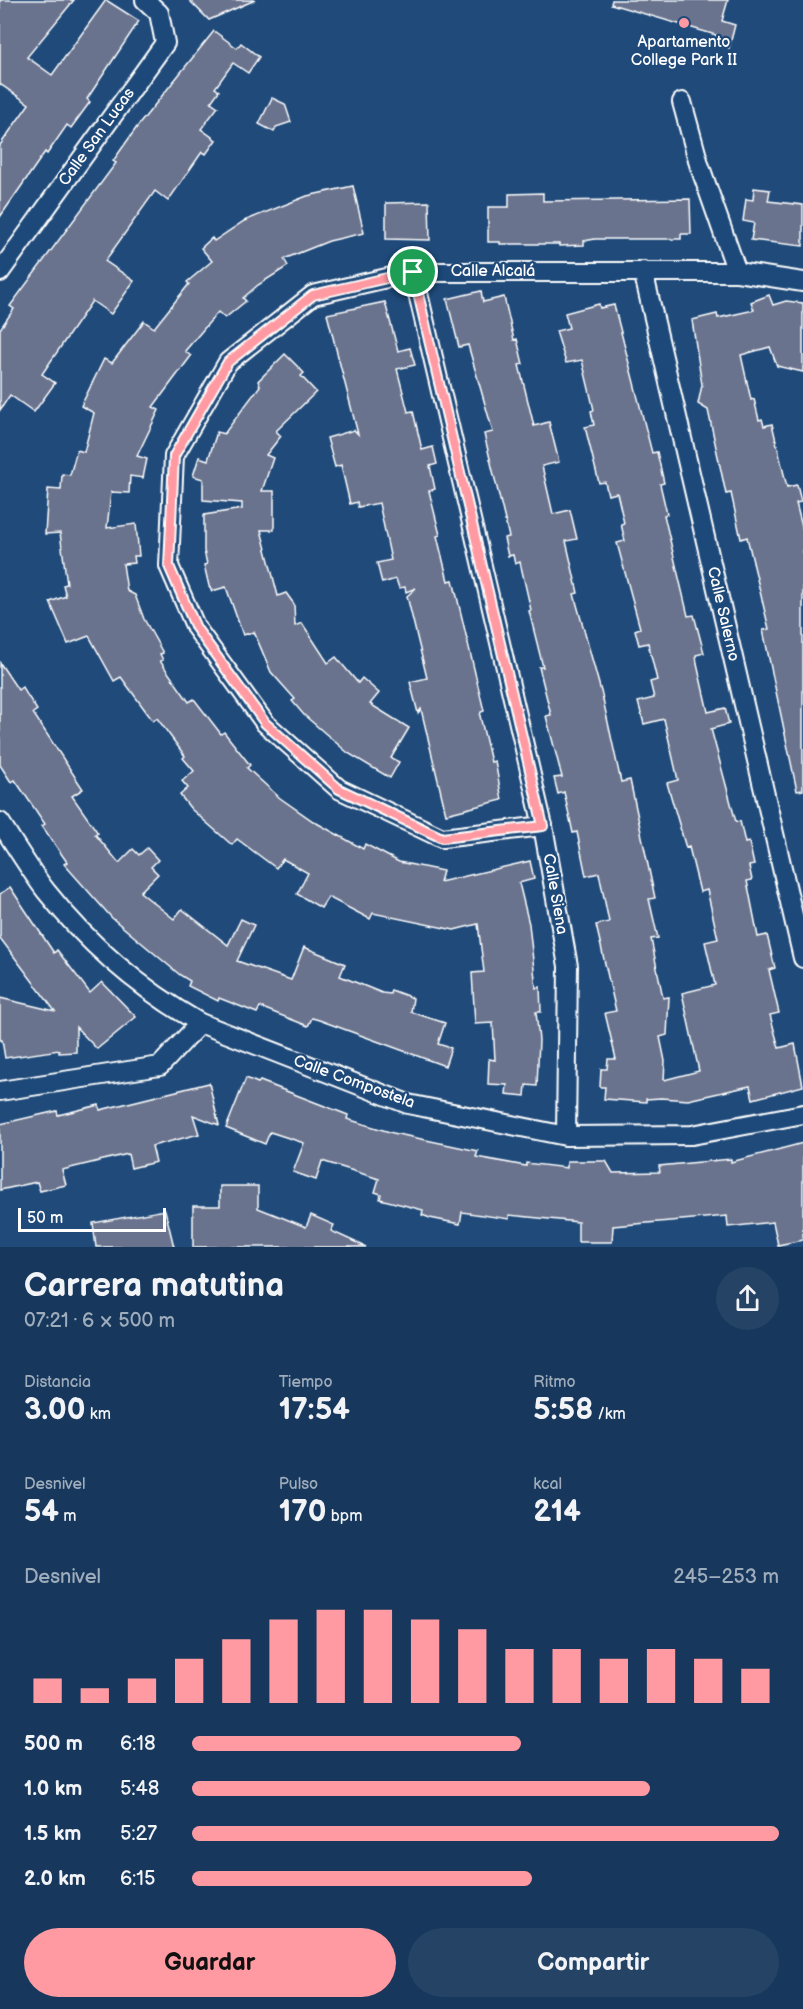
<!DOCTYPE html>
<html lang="es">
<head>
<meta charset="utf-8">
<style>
  :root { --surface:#17385c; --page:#244365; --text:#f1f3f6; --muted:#9eacbb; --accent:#ff9aa2 }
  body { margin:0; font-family:"Balsamiq Sans",sans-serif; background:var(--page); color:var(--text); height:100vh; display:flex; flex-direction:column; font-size:22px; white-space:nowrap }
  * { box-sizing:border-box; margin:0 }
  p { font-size:20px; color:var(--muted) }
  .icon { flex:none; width:33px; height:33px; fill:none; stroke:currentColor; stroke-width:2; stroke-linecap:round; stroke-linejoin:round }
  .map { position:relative; height:1247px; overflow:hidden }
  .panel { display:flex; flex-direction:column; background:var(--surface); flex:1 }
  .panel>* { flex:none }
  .scale { position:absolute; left:18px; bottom:15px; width:148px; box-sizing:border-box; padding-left:6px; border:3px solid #fff; border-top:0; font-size:16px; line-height:21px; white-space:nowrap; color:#fff; -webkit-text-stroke:4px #1f4a7a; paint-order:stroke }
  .pin { position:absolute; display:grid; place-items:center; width:51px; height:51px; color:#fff; margin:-26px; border:3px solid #fff; border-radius:50%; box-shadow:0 2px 6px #0007 }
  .round { display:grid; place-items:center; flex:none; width:63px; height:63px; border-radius:32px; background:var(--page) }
  .overview { display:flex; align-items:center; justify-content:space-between; height:102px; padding:0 24px }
  h1 { font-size:33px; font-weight:600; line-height:45px }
  .stats { display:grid; grid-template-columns:repeat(3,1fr); gap:9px; height:102px; padding:6px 24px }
  .stats div { display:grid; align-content:center }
  .stats b { font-size:30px; font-weight:600 }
  .stats small { font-size:16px; font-weight:400 }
  .stats p { font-size:16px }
  .chart { height:168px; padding:12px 24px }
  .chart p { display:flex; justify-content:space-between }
  .chart svg { width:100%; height:108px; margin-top:6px; stroke:var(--accent); stroke-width:6 }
  .cta { display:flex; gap:12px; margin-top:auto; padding:12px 24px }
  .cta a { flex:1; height:69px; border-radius:36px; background:var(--accent); color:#111; font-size:24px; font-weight:600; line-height:69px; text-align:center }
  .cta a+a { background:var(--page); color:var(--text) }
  ul { padding:0 24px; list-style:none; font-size:20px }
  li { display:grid; grid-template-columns:96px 72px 1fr; align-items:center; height:45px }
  li i { height:15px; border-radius:8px; background:var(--accent) }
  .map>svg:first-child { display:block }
</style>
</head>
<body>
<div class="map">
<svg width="803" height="1247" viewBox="0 0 803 1247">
  <rect width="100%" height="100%" fill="#1f4a7a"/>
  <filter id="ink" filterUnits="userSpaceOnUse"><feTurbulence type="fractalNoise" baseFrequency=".0167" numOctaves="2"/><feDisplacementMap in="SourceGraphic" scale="12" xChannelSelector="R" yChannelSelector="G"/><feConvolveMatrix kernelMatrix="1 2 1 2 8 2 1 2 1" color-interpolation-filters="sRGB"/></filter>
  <g filter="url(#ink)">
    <g fill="#6b738e" stroke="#fff" stroke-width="1.5">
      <polygon points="0,0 74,0 27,57 52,75 106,0 139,21 87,99 90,102 71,128 67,125 47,154 45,152 0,217 0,145 29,104 0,84"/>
      <polygon points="189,0 255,0 209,20"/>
      <polygon points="612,0 728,0 722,21 735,25 729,48 714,44 716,35 611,4"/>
      <polygon points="214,31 237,48 241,43 259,57 248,73 233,63 215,88 219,91 211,102 218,107 201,129 216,140 206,154 202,152 168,201 155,191 105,261 134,281 111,314 92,301 42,374 55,383 34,412 10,395 0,410 0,329 14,309 10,306 116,163 113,161 137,127"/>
      <polygon points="272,98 285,104 291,122 276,127 274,132 259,124"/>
      <polygon points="353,186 364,233 329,241 284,259 288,266 258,285 243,298 246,301 225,318 218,312 185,351 191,356 153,407 159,410 137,456 147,459 143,478 130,476 129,493 111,492 107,528 136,524 139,556 134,556 135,563 123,564 127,591 135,595 144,619 163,653 160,654 163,660 160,661 189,702 194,699 221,734 224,732 250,765 247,768 280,798 313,821 363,849 365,844 399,862 443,871 440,882 530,861 534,879 519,883 529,924 536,988 540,987 541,1012 536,1012 539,1040 537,1086 526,1085 525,1096 506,1094 507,1085 488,1084 489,1059 495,1060 493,1023 475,1024 472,973 484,972 478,924 454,930 373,913 370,919 328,897 321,908 297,894 308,873 283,859 276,868 237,839 232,845 191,809 180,795 188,788 182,781 194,771 183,758 185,756 157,718 153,721 121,677 114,681 89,636 68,644 50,602 66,596 63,585 67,584 60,533 45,534 48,489 61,490 62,474 70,475 77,450 84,452 94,413 81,406 104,359 112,363 144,321 154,328 189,284 187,282 212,261 201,248 212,238 214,241 244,221 307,196"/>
      <polygon points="754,188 770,190 768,201 803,205 803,246 751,240 754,223 743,221 746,199 753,200"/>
      <polygon points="543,193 543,201 690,199 691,234 681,234 681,239 595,239 584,241 584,245 559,246 559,244 500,244 500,242 488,242 488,207 509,207 509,194"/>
      <polygon points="429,202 430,240 386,239 386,203"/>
      <polygon points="481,291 483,302 504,297 514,340 517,339 523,364 519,365 534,426 549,422 559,462 542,466 553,514 570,510 577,539 566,541 578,593 574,594 602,695 621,782 630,780 655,898 649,899 658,938 651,939 663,998 669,997 667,1035 660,1037 665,1061 664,1080 699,1071 682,993 715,985 705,942 718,939 707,890 700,892 689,847 686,848 667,783 678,780 664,719 644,724 638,702 654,698 650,682 657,680 648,643 639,645 635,630 640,628 617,543 625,541 621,524 624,523 617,493 608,495 605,482 599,483 585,427 594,425 591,411 594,410 582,360 566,363 556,331 569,328 565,313 599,304 600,308 614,305 652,453 657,452 664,483 660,484 667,514 664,515 688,616 694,615 704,653 696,655 697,664 708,712 725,708 729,724 711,729 736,822 740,821 745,843 749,842 754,865 749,866 752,880 747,881 758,937 767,935 775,968 769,970 779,1013 770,1015 779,1048 795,1044 803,1086 753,1099 750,1086 688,1100 661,1098 646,1099 646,1102 604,1099 605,1087 600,1087 601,1069 607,1069 608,1059 616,1059 605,1013 616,1011 596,925 609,922 599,873 586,876 577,832 573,833 564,792 558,794 554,778 562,777 546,716 551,715 539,667 543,667 529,611 531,610 520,562 515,564 513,555 508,556 504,538 509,537 484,434 493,432 468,345 459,347 447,299"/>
      <polygon points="769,295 773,305 786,301 803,303 803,372 777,366 770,347 741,355 751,400 754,399 759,420 762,419 764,426 772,424 787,487 797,485 801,502 796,503 803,531 803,790 797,791 763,630 769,629 747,537 741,539 731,493 726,494 708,410 698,404 702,385 692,320 717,314 718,318 754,310 751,302"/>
      <polygon points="385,302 398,351 410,348 415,365 397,369 408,412 413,411 422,450 433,447 437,464 430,466 435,489 429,491 440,535 437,536 448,581 453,580 484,711 481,712 480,716 491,762 495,761 502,800 446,814 421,709 418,713 410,682 427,678 407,596 416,588 406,592 405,587 399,588 396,579 382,583 377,563 391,560 379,503 358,507 357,502 350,504 341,465 335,467 327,438 354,430 358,434 327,314"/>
      <polygon points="285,354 304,373 301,376 316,392 276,431 281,436 266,455 273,458 262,491 274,491 274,530 261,530 278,596 286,593 294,604 295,626 302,623 328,663 336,657 358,683 362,678 379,693 370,704 409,728 391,758 399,762 390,778 348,753 304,715 292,701 295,699 271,672 254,632 243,635 226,587 212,591 209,586 204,565 207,564 204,551 204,515 242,509 242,503 203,500 203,479 193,476 199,457 208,460 217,432 224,434 260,386 258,381"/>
      <polygon points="0,663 18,690 22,687 37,710 33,713 83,789 72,796 98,833 95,834 119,863 133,849 139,855 147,848 158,860 151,867 158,874 140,892 174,919 182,909 228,945 241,919 254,925 237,961 291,980 304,947 345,964 340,976 382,993 390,994 391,990 413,998 411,1012 445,1023 438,1044 451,1048 445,1066 319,1020 312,1018 308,1026 260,1007 257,1013 219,998 218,1001 188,986 190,981 180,975 112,918 64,864 67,862 42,826 45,824 15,780 11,782 0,765"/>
      <polygon points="10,887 54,953 57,950 90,993 102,982 136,1017 97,1049 76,1027 76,1052 59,1053 59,1050 5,1058 2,1040 0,1040 0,998 55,1011 0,938 0,894"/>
      <polygon points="246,1078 258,1083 260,1081 348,1115 347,1119 393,1133 478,1151 476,1157 526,1166 526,1163 567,1168 567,1161 606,1161 613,1173 660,1172 659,1166 731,1159 731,1162 803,1143 803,1240 778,1245 773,1222 728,1227 727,1216 613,1226 612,1242 578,1242 578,1222 509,1215 509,1219 462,1212 460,1224 430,1218 422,1215 423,1210 380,1199 381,1194 375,1192 379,1179 322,1161 316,1180 293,1172 304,1143 270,1132 265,1144 226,1128"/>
      <polygon points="209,1083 219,1125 193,1115 199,1134 152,1146 156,1162 131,1168 128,1154 62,1170 66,1185 40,1191 37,1182 0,1190 0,1124 57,1111 58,1115 99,1105 100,1110"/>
      <polygon points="220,1186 258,1186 258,1208 306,1227 311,1215 334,1225 331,1231 366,1247 193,1247 193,1206 220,1206"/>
      <polygon points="165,1210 174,1247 96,1247 93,1223"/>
    </g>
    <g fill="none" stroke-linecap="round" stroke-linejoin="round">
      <defs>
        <g id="street">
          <polyline points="682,102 699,164 737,272"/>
          <polyline points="643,271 803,958"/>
          <polyline points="0,272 165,43 159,13 145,0"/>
          <polyline points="413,272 543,826 568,966 566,1136"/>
          <path d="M0,822C15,845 30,870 46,891C88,944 142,990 200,1023L408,1104L566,1136L692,1135L803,1114"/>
          <polyline points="543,826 442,838 339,789 265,723 196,628 169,566 174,456 228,362 313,295 413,272 737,272 803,282"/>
          <polyline points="0,1091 160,1066 200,1023"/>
        </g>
      </defs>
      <use href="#street" stroke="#fff" stroke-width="22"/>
      <use href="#street" stroke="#1f4a7a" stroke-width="18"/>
    </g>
  </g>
  <g fill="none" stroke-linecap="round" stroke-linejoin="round" filter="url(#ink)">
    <defs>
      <polygon id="route" points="413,272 543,826 442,838 339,789 265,723 196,628 169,566 174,456 228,362 313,295"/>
    </defs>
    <use href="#route" stroke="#fff" stroke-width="12"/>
    <use href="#route" stroke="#ff9aa2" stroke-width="8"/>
  </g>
  <circle fill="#ff9aa2" stroke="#1f4a7a" stroke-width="2" cx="684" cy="23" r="6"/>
  <g text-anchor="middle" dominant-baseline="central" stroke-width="4.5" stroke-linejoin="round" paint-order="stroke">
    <g font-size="16" fill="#fff" stroke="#1f4a7a">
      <text x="684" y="42">Apartamento<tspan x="684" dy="18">College Park II</tspan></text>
    </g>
    <g font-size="16" fill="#fff" stroke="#1f4a7a">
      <text transform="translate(97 137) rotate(-54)">Calle San Lucas</text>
      <text x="493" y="271">Calle Alcalá</text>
      <text transform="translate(723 614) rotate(77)">Calle Salerno</text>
      <text transform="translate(555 894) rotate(80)">Calle Siena</text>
      <text transform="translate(354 1082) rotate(20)">Calle Compostela</text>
    </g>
  </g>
</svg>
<div class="scale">50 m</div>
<div class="pin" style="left:413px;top:272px;background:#1e9e55"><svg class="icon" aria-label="arrive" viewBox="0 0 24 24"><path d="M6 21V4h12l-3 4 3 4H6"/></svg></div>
</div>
<section class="panel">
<div class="overview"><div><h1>Carrera matutina</h1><p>07:21 · 6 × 500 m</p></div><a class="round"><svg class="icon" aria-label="share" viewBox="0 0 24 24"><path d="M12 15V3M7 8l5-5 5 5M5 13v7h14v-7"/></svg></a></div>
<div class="stats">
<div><p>Distancia</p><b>3.00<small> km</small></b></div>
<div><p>Tiempo</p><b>17:54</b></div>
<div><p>Ritmo</p><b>5:58<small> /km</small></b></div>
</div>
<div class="stats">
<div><p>Desnivel</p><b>54<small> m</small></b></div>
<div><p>Pulso</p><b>170<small> bpm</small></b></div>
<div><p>kcal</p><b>214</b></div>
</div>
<div class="chart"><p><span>Desnivel</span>245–253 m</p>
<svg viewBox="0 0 160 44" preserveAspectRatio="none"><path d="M5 44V34M15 44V38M25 44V34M35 44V26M45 44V18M55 44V10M65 44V6M75 44V6M85 44V10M95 44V14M105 44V22M115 44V22M125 44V26M135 44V22M145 44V26M155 44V30"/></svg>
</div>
<ul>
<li><b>500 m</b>6:18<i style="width:56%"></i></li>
<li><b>1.0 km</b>5:48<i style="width:78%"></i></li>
<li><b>1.5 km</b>5:27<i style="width:100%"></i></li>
<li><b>2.0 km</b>6:15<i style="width:58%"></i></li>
</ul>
<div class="cta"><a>Guardar</a><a>Compartir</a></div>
</section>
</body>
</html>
